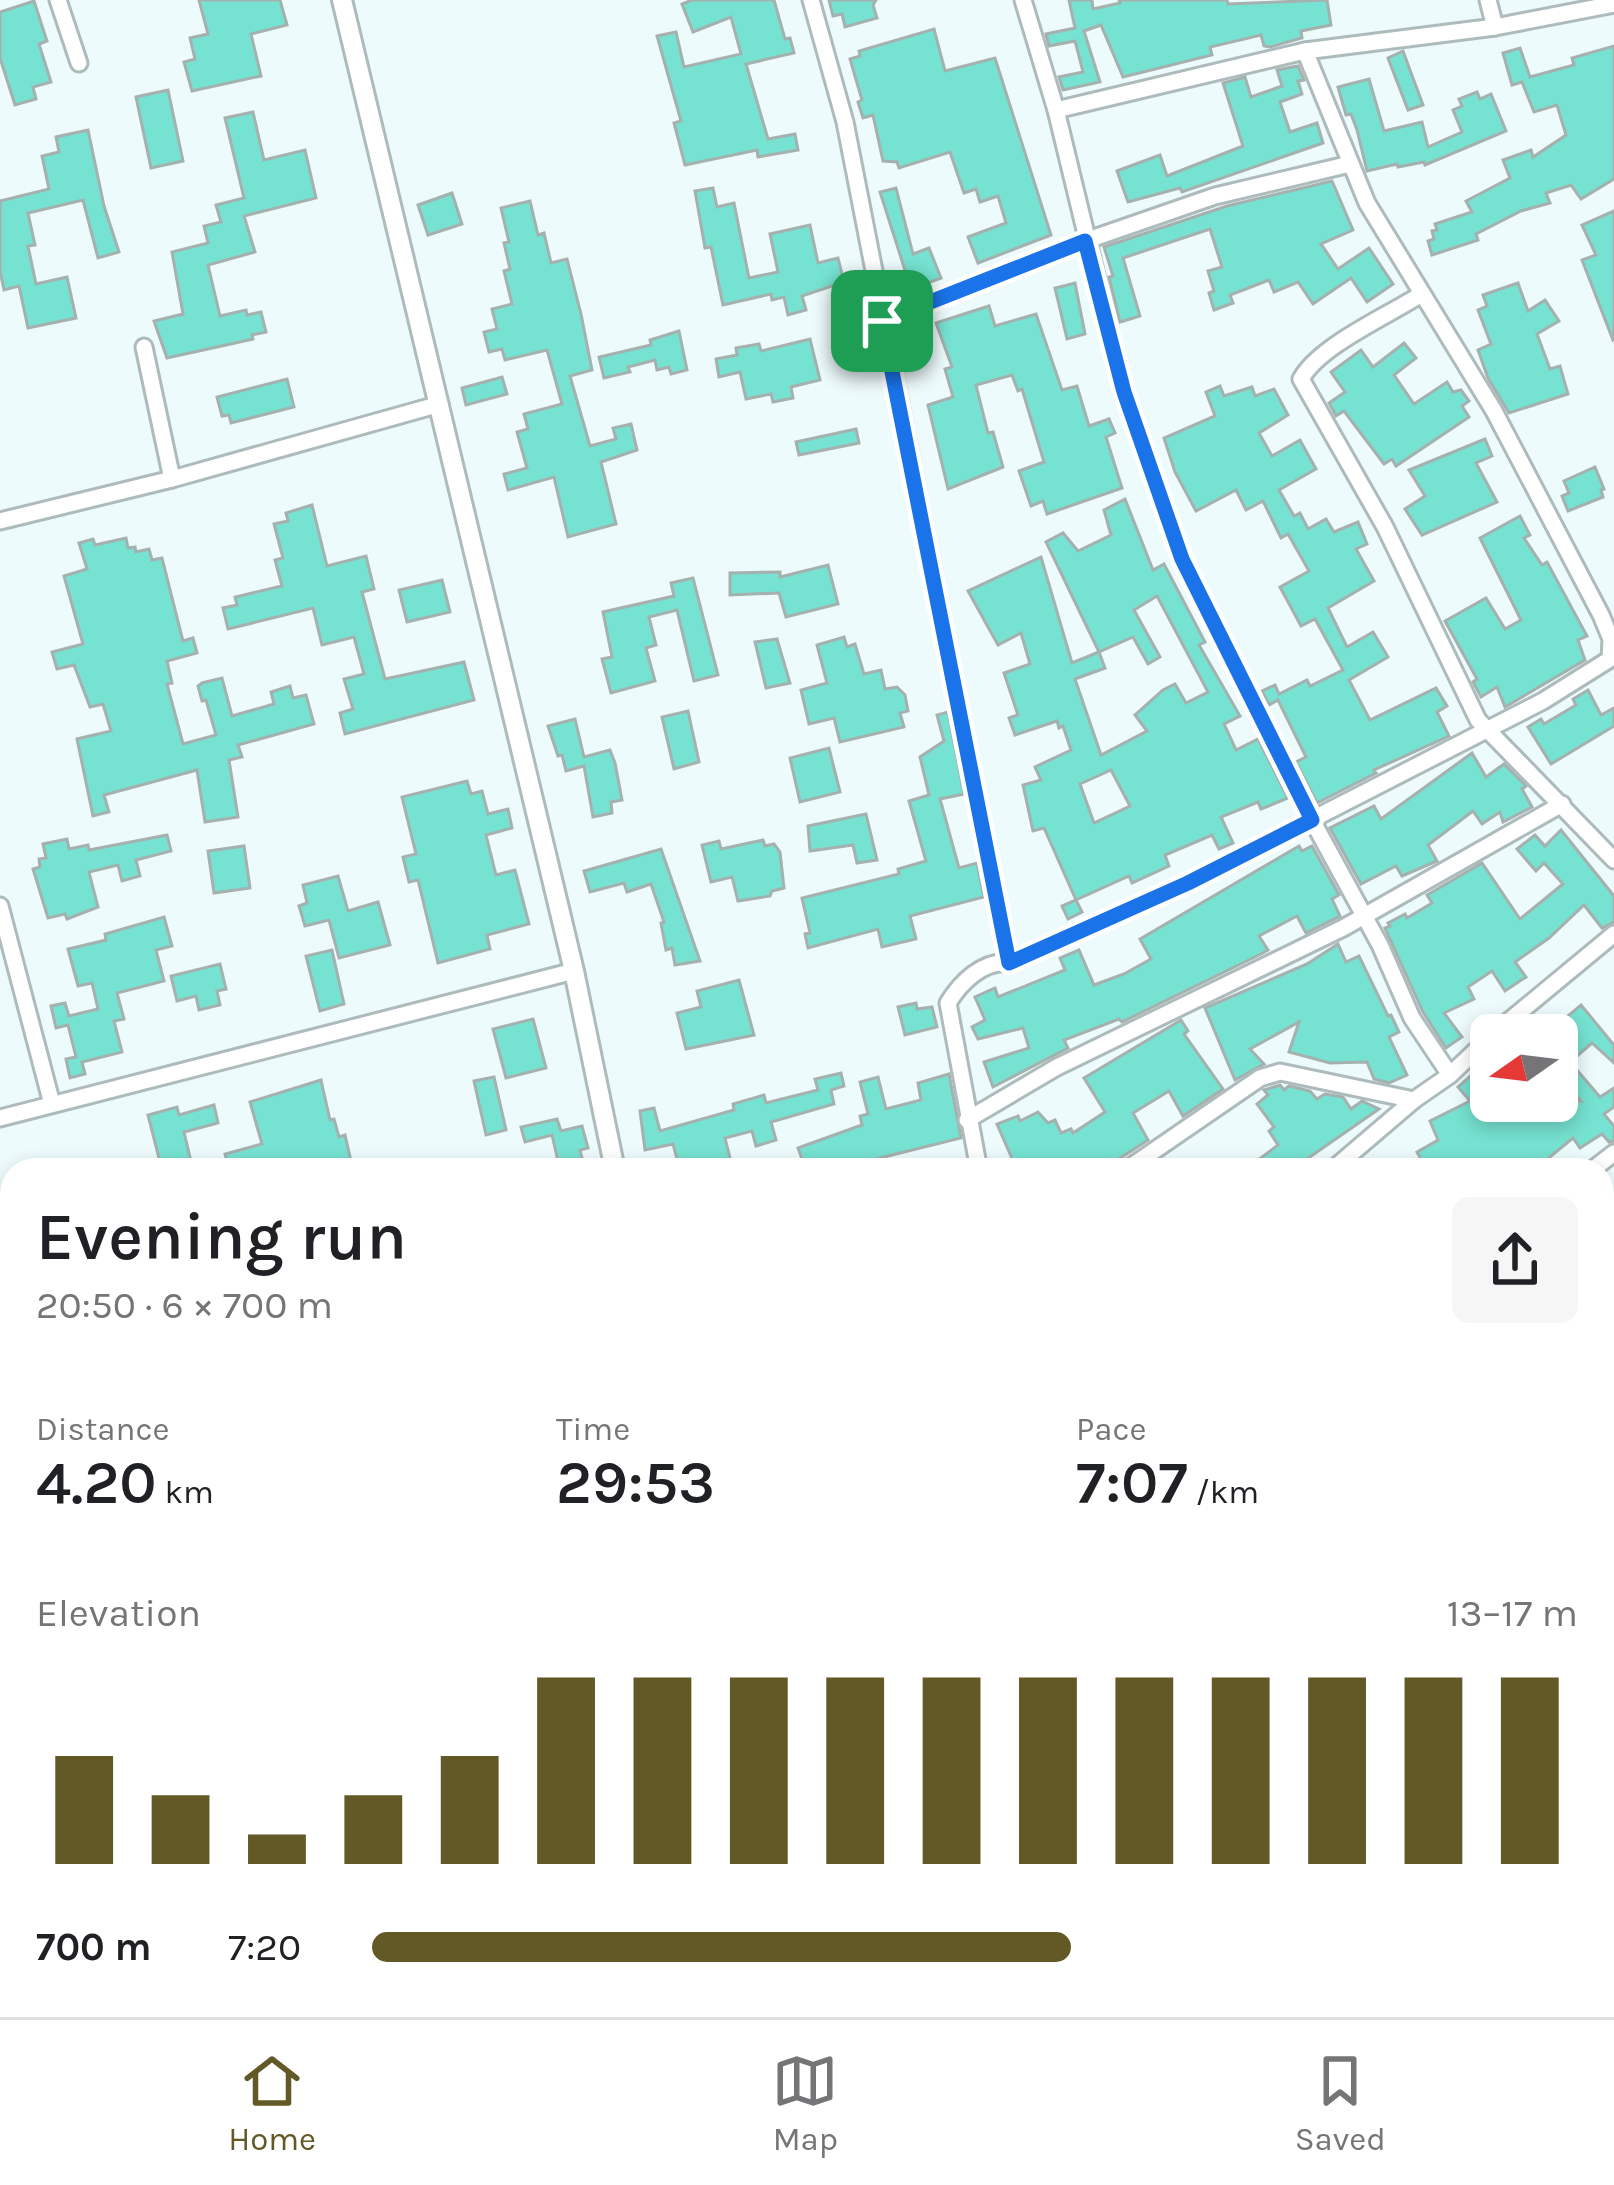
<!DOCTYPE html>
<html lang="en">
<head>
<meta charset="utf-8">
<style>
  :root { --surface:#fff; --page:#f6f6f6; --text:#202124; --muted:#757577; --line:#e0e0e0; --accent:#625926 }
  body { margin:0; font-family:Karla,sans-serif; background:var(--page); color:var(--text); height:100vh; display:flex; flex-direction:column; font-size:45px; white-space:nowrap }
  * { box-sizing:border-box; margin:0 }
  p { font-size:39px; color:var(--muted) }
  .icon { flex:none; width:66px; height:66px; fill:none; stroke:currentColor; stroke-width:2; stroke-linecap:round; stroke-linejoin:round }
  .map { position:relative; flex:1; overflow:hidden }
  .side { position:absolute; left:0px; top:1158px; width:1614px; height:861px; display:flex; flex-direction:column; background:var(--surface); border-radius:36px 36px 0 0; box-shadow:0 6px 18px #0003 }
  .side>* { flex:none }
  .needle { width:78px; rotate:256deg }
  .buttons { position:absolute; left:1470px; top:1014px; display:grid; gap:24px }
  .buttons a { display:grid; place-items:center; width:108px; height:108px; border-radius:18px; background:var(--surface); box-shadow:0 6px 18px #0003; font-size:60px }
  .pin { position:absolute; display:grid; place-items:center; width:102px; height:102px; color:#fff; margin:-51px; border-radius:24px; box-shadow:0 6px 18px #0006 }
  .round { display:grid; place-items:center; flex:none; width:126px; height:126px; border-radius:18px; background:var(--page) }
  .headline { display:flex; align-items:center; justify-content:space-between; height:204px; padding:0 36px }
  h1 { font-size:66px; font-weight:600; line-height:90px }
  .metrics { display:grid; grid-template-columns:repeat(3,1fr); gap:18px; height:204px; padding:12px 36px }
  .metrics div { display:grid; align-content:center }
  .metrics b { font-size:60px; font-weight:600 }
  .metrics small { font-size:33px; font-weight:400 }
  .metrics p { font-size:33px }
  .chart { height:336px; padding:24px 36px }
  .chart p { display:flex; justify-content:space-between }
  .chart svg { width:100%; height:216px; margin-top:12px; stroke:var(--accent); stroke-width:6 }
  ul { padding:0 36px; list-style:none; font-size:39px }
  li { display:grid; grid-template-columns:192px 144px 1fr; align-items:center; height:90px }
  li i { height:30px; border-radius:15px; background:var(--accent) }
  .tab-bar { display:flex; justify-content:space-around; align-items:center; height:168px; border-top:3px solid var(--line); background:var(--surface); font-size:33px; color:var(--muted) }
  .tab-bar a { display:grid; justify-items:center; gap:6px }
  .tab-bar .current { color:var(--accent) }
  .map>svg:first-child { display:block }
</style>
</head>
<body>
<div class="map">
<svg width="1614" height="2017" viewBox="0 0 1614 2017">
  <rect width="100%" height="100%" fill="#eefbfd"/>
  <g fill="#76e2d1" stroke="#a4b1ae" stroke-width="3" fill-rule="evenodd">
    <polygon points="199,0 280,0 287,25 251,34 261,76 192,91 184,62 195,59 190,38 208,34"/>
    <polygon points="692,0 774,0 785,39 790,38 794,53 746,64 768,139 795,134 798,150 758,157 757,150 685,165 674,123 681,121 657,36 676,32 684,67 741,54 731,17 693,32 682,4"/>
    <polygon points="829,0 876,0 873,5 877,18 845,27 842,14 833,16"/>
    <polygon points="1069,0 1092,0 1093,9 1120,3 1119,0 1227,0 1228,4 1327,0 1331,25 1301,31 1302,38 1270,47 1264,46 1261,35 1210,47 1212,55 1123,77 1101,25 1084,31 1100,82 1063,90 1059,77 1083,72 1075,41 1049,46 1046,34 1075,28"/>
    <polygon points="34,1 47,41 39,44 51,82 33,87 36,99 15,105 0,58 0,12"/>
    <polygon points="934,29 945,71 995,58 1051,235 978,263 968,237 1006,223 998,196 980,202 976,189 964,193 950,152 899,168 897,162 883,161 873,115 863,118 858,102 862,100 850,59 860,56 859,51"/>
    <polygon points="1614,46 1614,179 1581,199 1571,185 1546,193 1550,203 1521,211 1476,234 1478,240 1432,255 1428,241 1434,239 1432,231 1437,230 1435,224 1472,212 1466,201 1510,178 1503,160 1531,150 1533,157 1566,135 1557,105 1534,112 1522,82 1512,85 1503,53 1520,48 1530,77 1574,65 1572,58"/>
    <polygon points="1403,51 1423,105 1408,110 1388,58"/>
    <polygon points="1298,66 1304,80 1298,81 1302,94 1280,102 1290,132 1317,123 1323,143 1182,192 1180,188 1128,202 1117,171 1160,155 1167,176 1243,146 1223,83 1245,77 1251,97 1282,86 1277,70"/>
    <polygon points="1369,79 1384,131 1422,122 1428,147 1462,132 1453,110 1462,106 1459,99 1477,92 1480,99 1491,94 1506,131 1425,165 1424,162 1398,167 1397,164 1367,171 1357,130 1351,114 1346,115 1338,87"/>
    <polygon points="168,90 183,161 151,168 136,97"/>
    <polygon points="253,112 264,160 305,150 316,198 244,216 255,252 208,265 220,316 246,310 247,315 261,312 266,332 252,335 253,339 167,358 154,321 183,314 172,252 208,243 204,226 221,222 216,205 244,198 225,118"/>
    <polygon points="88,130 104,206 119,252 98,258 83,200 28,213 35,245 28,246 36,284 67,277 76,318 28,328 19,286 4,290 0,271 0,201 49,189 42,156 59,152 56,137"/>
    <polygon points="1332,181 1353,230 1321,244 1338,269 1369,248 1393,284 1367,302 1351,278 1313,304 1298,282 1274,292 1269,280 1230,295 1233,303 1214,310 1209,293 1214,291 1208,271 1222,267 1210,229 1123,258 1140,316 1120,322 1109,277 1113,276 1104,247 1227,206"/>
    <polygon points="713,188 717,207 734,203 749,278 778,272 770,234 810,225 818,263 838,258 844,282 802,296 806,310 788,315 784,297 772,300 771,294 723,305 711,247 705,248 695,191"/>
    <polygon points="896,188 913,254 929,248 941,278 911,289 880,192"/>
    <polygon points="452,193 462,224 428,235 418,205"/>
    <polygon points="530,201 538,235 544,233 551,263 567,259 581,314 592,370 570,376 590,446 616,439 613,428 631,424 637,450 601,462 616,524 568,537 554,477 508,490 504,474 527,468 517,432 528,429 524,414 562,404 547,350 505,360 502,349 489,352 484,332 497,329 492,309 512,304 504,271 510,269 504,243 509,242 501,208"/>
    <polygon points="1614,211 1614,339 1613,340 1582,260 1596,255 1582,225"/>
    <polygon points="1075,283 1085,334 1067,339 1055,288"/>
    <polygon points="1518,283 1528,311 1545,300 1559,321 1537,334 1550,369 1560,366 1568,394 1509,413 1488,378 1478,350 1491,344 1478,310 1487,306 1483,295"/>
    <polygon points="989,306 995,326 1036,314 1062,390 1077,386 1089,426 1109,419 1115,433 1106,437 1122,488 1047,514 1043,501 1031,506 1019,471 1044,462 1022,389 1018,391 1012,375 976,385 988,433 993,432 1003,467 948,489 928,405 953,397 945,369 952,367 936,323"/>
    <polygon points="679,331 687,370 671,374 669,367 657,370 655,360 628,367 630,372 604,378 599,357 651,345 650,340"/>
    <polygon points="810,339 820,380 791,387 793,398 773,402 771,394 746,399 740,372 719,377 716,359 737,355 736,348 759,344 761,351"/>
    <polygon points="1404,343 1416,358 1394,375 1414,404 1447,382 1453,392 1461,390 1469,401 1462,406 1469,417 1396,466 1392,459 1384,464 1344,411 1336,416 1329,403 1345,392 1331,372 1361,350 1373,367"/>
    <polygon points="502,377 507,394 466,405 462,388"/>
    <polygon points="287,379 294,407 231,423 229,415 222,416 217,397"/>
    <polygon points="1220,386 1224,396 1252,387 1255,396 1274,389 1288,415 1259,433 1272,456 1300,440 1316,469 1279,490 1294,516 1300,513 1308,529 1326,519 1334,532 1358,522 1367,544 1356,549 1374,581 1328,608 1347,647 1373,632 1388,657 1349,680 1370,720 1436,688 1447,706 1437,712 1449,736 1374,770 1376,773 1317,803 1296,762 1306,757 1278,700 1269,705 1262,691 1275,685 1279,694 1307,680 1310,686 1343,670 1315,619 1301,626 1280,587 1309,571 1288,534 1281,538 1263,501 1246,510 1236,490 1196,511 1175,472 1164,438 1215,416 1206,392"/>
    <polygon points="856,429 859,443 799,455 796,442"/>
    <polygon points="1485,439 1492,456 1476,463 1497,502 1422,535 1405,509 1425,496 1409,470"/>
    <polygon points="1595,467 1604,489 1601,490 1603,497 1568,511 1562,496 1569,493 1564,481"/>
    <path d="M1125,499L1153,570L1164,564L1205,642L1199,645L1240,716L1224,724L1236,750L1258,739L1288,798L1261,809L1258,802L1221,817L1233,843L1219,849L1212,835L1165,855L1169,866L1132,883L1129,876L1076,900L1082,912L1068,919L1062,906L1076,900L1044,828L1033,831L1023,785L1041,780L1035,767L1071,750L1063,726L1059,728L1057,721L1015,735L1009,718L1018,715L1004,673L1030,664L1021,633L998,645L968,591L1041,557L1072,663L1099,652L1046,542L1063,533L1078,551L1111,535L1104,510ZM1157,596L1208,692L1186,703L1175,684L1163,690L1135,715L1147,731L1101,755L1075,679L1105,668L1099,652L1133,637L1148,664L1160,657L1134,610ZM1111,770L1130,806L1094,823L1080,784Z"/>
    <polygon points="312,505 327,566 366,556 374,589 362,592 385,679 464,662 474,700 345,734 340,713 353,709 344,679 364,674 354,637 322,645 313,608 228,629 223,608 237,605 235,597 282,586 275,560 283,558 274,524 288,521 286,513"/>
    <polygon points="1520,516 1530,535 1524,538 1542,565 1547,562 1587,636 1578,640 1585,660 1505,707 1497,687 1481,697 1473,682 1477,679 1445,621 1486,598 1505,629 1521,620 1480,538"/>
    <polygon points="126,538 128,548 135,547 136,552 149,549 152,560 162,558 183,641 193,638 197,653 167,661 172,683 167,684 183,744 216,735 206,700 202,701 198,686 202,683 222,678 232,716 274,704 271,692 290,686 293,698 306,695 314,724 238,745 242,757 229,760 238,817 205,822 197,770 104,795 109,812 93,816 77,739 111,731 103,704 90,707 74,665 57,669 52,652 83,644 64,576 87,569 79,543 93,539 95,545"/>
    <polygon points="828,565 838,604 786,617 779,593 730,595 730,573 780,572 780,577"/>
    <polygon points="693,578 718,675 694,681 677,610 649,617 656,645 646,648 655,681 611,693 602,659 612,657 603,612 674,596 671,583"/>
    <polygon points="442,580 450,612 407,622 399,590"/>
    <polygon points="844,637 847,647 855,644 864,674 881,670 885,689 897,687 905,695 908,711 900,713 904,727 840,742 834,718 809,724 801,690 827,683 817,645"/>
    <polygon points="777,639 790,683 766,688 755,642"/>
    <polygon points="1588,690 1601,715 1614,708 1614,726 1551,764 1528,727 1541,719 1544,724 1576,705 1573,699"/>
    <polygon points="688,711 699,762 674,769 662,717"/>
    <polygon points="948,712 964,794 940,799 959,868 977,863 984,897 910,916 916,939 882,947 878,929 808,948 805,934 810,933 802,898 899,874 898,869 926,861 909,801 929,795 920,757 944,741 937,715"/>
    <polygon points="575,719 584,757 610,750 615,763 622,800 611,802 612,813 593,817 584,766 566,771 562,755 558,756 548,726"/>
    <polygon points="829,748 840,792 800,802 790,758"/>
    <polygon points="1472,753 1486,777 1504,764 1526,786 1522,789 1532,807 1503,822 1500,812 1482,824 1473,811 1428,845 1437,861 1402,876 1396,866 1361,884 1330,828 1374,806 1381,819"/>
    <polygon points="467,781 471,794 482,791 488,814 508,809 512,828 486,835 496,875 515,870 529,924 487,935 490,949 438,963 418,880 409,882 403,857 416,854 402,797"/>
    <polygon points="866,814 877,860 857,863 853,845 810,851 808,826"/>
    <polygon points="1561,830 1614,896 1614,922 1602,928 1584,905 1549,938 1515,962 1526,977 1505,991 1492,971 1468,987 1474,999 1444,1013 1462,1037 1446,1048 1423,1012 1385,928 1390,926 1388,923 1405,914 1407,918 1432,903 1427,895 1482,863 1520,919 1563,884 1544,863 1536,871 1517,849 1535,835 1545,846"/>
    <polygon points="167,835 171,851 136,860 140,876 122,881 118,865 89,872 98,907 67,919 65,914 48,918 33,869 40,867 39,859 46,858 43,844 67,839 69,849 88,845 89,850"/>
    <polygon points="763,840 765,846 774,844 780,852 784,888 772,891 770,896 738,901 732,877 711,882 702,845 719,841 721,849"/>
    <polygon points="244,846 250,888 214,893 208,851"/>
    <polygon points="1299,846 1302,851 1312,846 1339,895 1332,899 1340,916 1306,933 1297,916 1259,936 1268,950 1261,954 1122,1022 1119,1019 1064,1040 1068,1048 993,1087 984,1062 1029,1048 1023,1028 978,1039 972,1027 985,1020 975,997 995,988 998,997 1065,970 1060,958 1079,950 1094,985 1124,974 1151,959 1140,939"/>
    <polygon points="661,849 700,961 675,965 672,948 666,950 661,923 664,922 651,884 627,892 624,883 590,892 584,871"/>
    <polygon points="338,876 348,911 378,902 390,945 339,958 329,920 305,926 299,906 307,903 303,885"/>
    <polygon points="164,917 172,946 156,950 164,981 117,993 124,1019 114,1021 122,1052 82,1062 85,1074 70,1078 66,1059 76,1057 68,1025 56,1028 51,1006 65,1003 69,1016 98,1009 92,983 78,986 68,949 106,940 105,934"/>
    <polygon points="1338,944 1346,962 1359,956 1388,1016 1391,1015 1399,1032 1389,1037 1407,1075 1389,1083 1374,1079 1367,1062 1330,1063 1289,1052 1299,1022 1250,1049 1264,1064 1235,1080 1205,1008 1307,964"/>
    <polygon points="332,950 344,1004 320,1011 306,956"/>
    <polygon points="220,964 226,989 217,991 220,1005 199,1010 196,996 177,1001 171,976"/>
    <polygon points="739,980 754,1035 686,1049 677,1013 701,1007 697,991"/>
    <polygon points="916,1003 917,1009 932,1007 937,1027 905,1035 898,1007"/>
    <polygon points="1581,1005 1614,1045 1614,1063 1592,1043 1570,1062 1600,1097 1614,1088 1614,1107 1604,1114 1614,1126 1614,1141 1609,1142 1602,1134 1580,1148 1573,1138 1534,1170 1427,1170 1417,1152 1438,1140 1430,1121 1470,1101 1458,1087 1474,1073 1480,1080 1491,1069 1491,1101 1581,1101 1557,1073 1557,1035 1545,1035"/>
    <polygon points="533,1019 546,1068 506,1078 493,1029"/>
    <polygon points="1181,1020 1188,1031 1184,1034 1223,1089 1183,1116 1169,1091 1133,1113 1148,1140 1102,1170 1017,1170 997,1124 1018,1116 1020,1121 1038,1112 1048,1123 1055,1120 1061,1133 1071,1129 1073,1133 1105,1112 1084,1078"/>
    <polygon points="841,1073 844,1086 831,1090 834,1104 771,1122 776,1140 756,1146 752,1131 725,1138 733,1170 680,1170 673,1144 645,1150 640,1111 654,1108 660,1131 734,1110 733,1104 764,1095 766,1103 818,1090 815,1079"/>
    <polygon points="949,1074 961,1138 852,1165 845,1170 806,1170 798,1148 862,1125 860,1116 868,1114 860,1082 878,1077 886,1109 921,1100 918,1083"/>
    <polygon points="494,1077 506,1130 486,1135 474,1081"/>
    <polygon points="321,1080 330,1120 334,1119 339,1137 345,1135 351,1161 347,1162 349,1170 229,1170 225,1154 262,1144 250,1102"/>
    <polygon points="1280,1085 1284,1090 1289,1086 1310,1091 1317,1099 1325,1094 1343,1097 1351,1109 1362,1101 1379,1109 1291,1170 1265,1170 1258,1160 1278,1145 1269,1131 1274,1127 1257,1104 1268,1095 1264,1090"/>
    <polygon points="214,1105 218,1123 184,1132 193,1170 162,1170 148,1115 177,1107 179,1115"/>
    <polygon points="557,1119 561,1131 582,1126 588,1148 580,1150 585,1170 560,1170 552,1135 525,1142 521,1127"/>
  </g>
  <g fill="none" stroke-linecap="round" stroke-linejoin="round">
    <defs>
      <polyline id="service" points="532,2007 534,2017"/>
      <g id="minor">
        <polyline points="58,0 79,63"/>
        <polyline points="811,0 845,122 1009,963"/>
        <polyline points="1023,0 1056,110 1124,391 1182,559 1312,820 1380,945 1412,1018 1450,1075"/>
        <polyline points="1488,0 1495,27"/>
        <polyline points="1056,110 1305,51 1495,27 1614,4"/>
        <path d="M1420,295C1387,316 1319,346 1301,379L1385,527L1478,720L1614,860"/>
        <polyline points="882,321 1085,241 1215,196 1350,164"/>
        <polyline points="144,347 172,479"/>
        <polyline points="0,521 172,479 440,404"/>
        <polyline points="0,906 52,1104"/>
        <polyline points="1492,1035 1614,934"/>
        <polyline points="0,1118 574,971"/>
        <polyline points="967,1120 1057,1067 1343,928 1562,804"/>
        <path d="M979,1170L948,1003C961,982 983,960 1009,963L1188,883L1543,701L1610,659L1611,639L1601,615L1494,411L1367,203L1305,51"/>
        <polyline points="1126,1170 1260,1078 1280,1072 1414,1100"/>
        <polyline points="1332,1170 1414,1100 1450,1075 1491,1036"/>
        <polyline points="1592,1170 1614,1153"/>
        <polyline points="1602,1311 1614,1304"/>
        <polyline points="1602,1451 1614,1444"/>
        <polyline points="1602,1593 1614,1585"/>
        <polyline points="0,1664 12,1723"/>
        <polyline points="1602,1744 1614,1735"/>
        <polyline points="1602,1893 1614,1884"/>
        <polyline points="78,2007 80,2017"/>
        <polyline points="1481,2007 1488,2017"/>
        <polyline points="643,2017 684,2007"/>
        <polyline points="991,2017 1001,2007"/>
        <polyline points="1236,2017 1247,2011 1250,2017"/>
        <polyline points="1445,2017 1457,2007"/>
      </g>
      <g id="tertiary">
        <polyline points="342,0 574,971 615,1170"/>
        <polyline points="811,2007 813,2017"/>
      </g>
    </defs>
    <use href="#service" stroke="#aebbbc" stroke-width="14"/>
    <use href="#minor" stroke="#aebbbc" stroke-width="21"/>
    <use href="#tertiary" stroke="#aebbbc" stroke-width="24"/>
    <use href="#service" stroke="#fff" stroke-width="8"/>
    <use href="#minor" stroke="#fff" stroke-width="15"/>
    <use href="#tertiary" stroke="#fff" stroke-width="18"/>
  </g>
  <g fill="none" stroke-linecap="round" stroke-linejoin="round">
    <defs>
      <polygon id="route" points="1085,241 1124,392 1182,559 1312,820 1188,883 1009,963 882,321"/>
    </defs>
    <use href="#route" stroke="#fff" stroke-width="24"/>
    <use href="#route" stroke="#1a73e8" stroke-width="15"/>
  </g>
</svg>
<div class="buttons">
<a><svg class="needle" viewBox="-14 -14 28 28"><path d="M0-13l5 13h-10z" fill="#e53935"/><path d="M0 13l5-13h-10z" fill="#757577"/></svg></a>
</div>
<div class="pin" style="left:882px;top:321px;background:#1e9e55"><svg class="icon" aria-label="arrive" viewBox="0 0 24 24"><path d="M6 21V4h12l-3 4 3 4H6"/></svg></div>
<section class="side">
<div class="headline"><div><h1>Evening run</h1><p>20:50 · 6 × 700 m</p></div><a class="round"><svg class="icon" aria-label="share" viewBox="0 0 24 24"><path d="M12 15V3M7 8l5-5 5 5M5 13v7h14v-7"/></svg></a></div>
<div class="metrics">
<div><p>Distance</p><b>4.20<small> km</small></b></div>
<div><p>Time</p><b>29:53</b></div>
<div><p>Pace</p><b>7:07<small> /km</small></b></div>
</div>
<div class="chart"><p><span>Elevation</span>13–17 m</p>
<svg viewBox="0 0 160 44" preserveAspectRatio="none"><path d="M5 44V22M15 44V30M25 44V38M35 44V30M45 44V22M55 44V6M65 44V6M75 44V6M85 44V6M95 44V6M105 44V6M115 44V6M125 44V6M135 44V6M145 44V6M155 44V6"/></svg>
</div>
<ul>
<li><b>700 m</b>7:20<i style="width:58%"></i></li>
</ul>
</section>
</div>
<nav class="tab-bar">
<a class="current"><svg class="icon" aria-label="home" viewBox="0 0 24 24"><path d="M3 11l9-7 9 7M6 9v11h12V9"/></svg>Home</a>
<a><svg class="icon" aria-label="map" viewBox="0 0 24 24"><path d="M3 6l6-2 6 2 6-2v14l-6 2-6-2-6 2zM9 4v14M15 6v14"/></svg>Map</a>
<a><svg class="icon" aria-label="saved" viewBox="0 0 24 24"><path d="M7 4h10v16l-5-4-5 4z"/></svg>Saved</a>
</nav>
</body>
</html>
